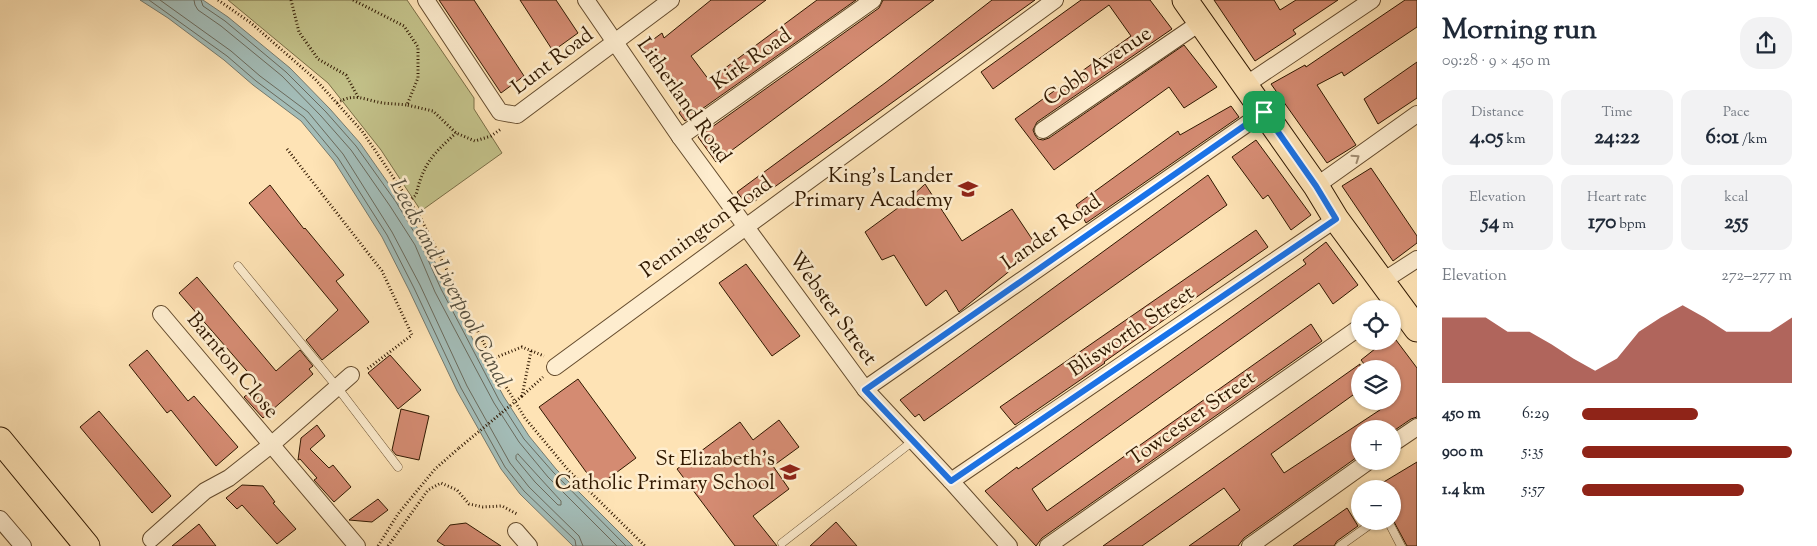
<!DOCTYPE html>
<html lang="en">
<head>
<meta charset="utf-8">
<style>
  :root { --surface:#fff; --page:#f2f2f3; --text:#1f2937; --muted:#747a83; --accent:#8f2418 }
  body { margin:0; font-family:"Sorts Mill Goudy",serif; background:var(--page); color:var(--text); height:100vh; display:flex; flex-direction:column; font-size:19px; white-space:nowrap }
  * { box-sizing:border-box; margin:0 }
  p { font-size:16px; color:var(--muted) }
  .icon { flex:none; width:28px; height:28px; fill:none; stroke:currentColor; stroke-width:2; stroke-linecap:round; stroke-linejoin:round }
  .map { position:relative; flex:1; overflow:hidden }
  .side { display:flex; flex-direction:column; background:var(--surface); width:400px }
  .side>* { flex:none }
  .tools { position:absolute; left:1351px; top:300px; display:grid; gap:10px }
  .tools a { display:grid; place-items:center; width:50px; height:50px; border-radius:50%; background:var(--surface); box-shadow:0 1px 4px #0004; font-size:25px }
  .pin { position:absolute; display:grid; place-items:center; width:42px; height:42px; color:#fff; margin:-21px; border-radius:10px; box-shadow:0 2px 8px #0006 }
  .round { display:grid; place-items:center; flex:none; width:52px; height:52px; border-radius:20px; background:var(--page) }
  .headline { display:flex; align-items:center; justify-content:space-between; height:85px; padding:0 25px }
  h1 { font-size:28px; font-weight:800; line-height:38px }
  .figures { display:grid; grid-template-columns:repeat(3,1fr); gap:8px; height:85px; padding:5px 25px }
  .figures div { display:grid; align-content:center; border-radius:12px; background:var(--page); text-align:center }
  .figures b { font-size:21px; font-weight:800 }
  .figures small { font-size:14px; font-weight:400 }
  .figures p { font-size:14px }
  .chart { height:140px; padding:10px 25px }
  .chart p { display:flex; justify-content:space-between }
  .chart svg { width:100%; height:90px; margin-top:5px; fill:var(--accent); opacity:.7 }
  ul { padding:0 25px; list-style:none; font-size:16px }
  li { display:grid; grid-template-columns:80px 60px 1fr; align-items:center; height:38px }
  li i { height:12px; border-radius:6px; background:var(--accent) }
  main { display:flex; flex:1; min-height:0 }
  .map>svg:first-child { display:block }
</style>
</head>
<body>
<main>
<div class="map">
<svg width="1417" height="546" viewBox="0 0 1417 546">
  <rect width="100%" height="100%" fill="#fee3b5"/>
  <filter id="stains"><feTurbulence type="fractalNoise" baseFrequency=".004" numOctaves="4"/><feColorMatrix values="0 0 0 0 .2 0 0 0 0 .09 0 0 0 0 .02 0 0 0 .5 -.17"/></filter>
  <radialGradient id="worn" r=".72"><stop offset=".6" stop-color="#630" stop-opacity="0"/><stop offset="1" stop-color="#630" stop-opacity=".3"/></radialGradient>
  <polygon fill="#c4c38b" stroke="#7a6e46" points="228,0 407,0 474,98 474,109 502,153 421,211 381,150 328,83"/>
  <polygon fill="#a3bcb7" stroke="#757a6e" points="140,0 203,0 228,17 290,68 330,109 360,143 400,200 425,240 446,287 464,323 504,397 529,436 556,469 633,546 573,546 520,494 501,469 457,391 409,290 382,237 334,161 301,121 253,85 224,60 168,18"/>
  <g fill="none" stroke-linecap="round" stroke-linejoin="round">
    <g stroke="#6a6a5c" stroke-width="1">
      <polyline points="149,0 227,56 256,81 304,117 338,158 387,235 414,288 461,388 505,467 524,491 575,540 576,546"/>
      <polyline points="160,0 231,51 260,76 308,112 343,154 392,232 420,285 467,386 510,463 529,487 579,536 583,546"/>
      <polyline points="194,0 195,5 198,10 221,26 282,76 321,116 351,150 390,206 415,245 435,292 454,328 494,403 519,442 548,477 617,546"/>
      <polyline points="201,0 203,6 225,21 286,72 326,112 356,146 396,202 420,242 441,289 460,325 499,400 524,439 553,472 626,546"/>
      <polygon points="518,454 561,501 561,505 558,505 535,482 516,459 516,456"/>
    </g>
  </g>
  <g fill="#d48b72" stroke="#301800">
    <polygon points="439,0 474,0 524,76 501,93"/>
    <polygon points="520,0 556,0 578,33 553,51"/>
    <polygon points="711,0 766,0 691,56 709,80 817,0 856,0 685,121 679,113 682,109 678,103 683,100 643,47 662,33 664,38"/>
    <polygon points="883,0 934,0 716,162 698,137 879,8"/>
    <polygon points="992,0 1035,0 748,206 737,192 885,83"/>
    <polygon points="1081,0 1150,0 1172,29 1037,122 1033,130 1035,135 1038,139 1043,140 1049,138 1184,45 1217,87 1184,108 1169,87 1054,170 1015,119 1131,36 1109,5 993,89 981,72"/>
    <polygon points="1214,0 1274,0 1280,10 1296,0 1338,0 1293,30 1296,34 1255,61"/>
    <polygon points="1405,0 1417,0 1417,27 1344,76 1342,72 1317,85 1356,145 1327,163 1271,84 1305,65 1306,67"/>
    <polygon points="1417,62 1417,98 1378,124 1364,99"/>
    <polygon points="1231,106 1239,117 1086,223 1076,205 1178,131 1180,135"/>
    <polygon points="1256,140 1311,215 1291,230 1268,195 1263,199 1232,157"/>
    <polygon points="1371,168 1417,236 1417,243 1393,261 1342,186"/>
    <polygon points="1208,175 1227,205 924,421 919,414 915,417 900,400"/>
    <polygon points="925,184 962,241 1012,209 1038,248 959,312 946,290 926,306 894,255 882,260 865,232 906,202"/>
    <polygon points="270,185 304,229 305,228 344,275 336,281 369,322 322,360 306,340 338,310 249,203"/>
    <polygon points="1256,230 1268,247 1104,362 1105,363 1015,425 1000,407"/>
    <polygon points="1326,242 1358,285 1333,304 1319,283 1032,489 1047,511 1311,324 1322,341 1042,538 1036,546 985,491 1017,467 1018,469 1306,264 1303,260"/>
    <polygon points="746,264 800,336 772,356 719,283"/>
    <polygon points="197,277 276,371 300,350 313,366 309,369 313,374 263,418 244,397 259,385 179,293"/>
    <polygon points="1393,336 1417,368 1417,417 1411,419 1392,432 1392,429 1360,429 1360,455 1244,538 1238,546 1189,546 1240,510 1224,488 1142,546 1103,546 1360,364 1360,390 1271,454 1284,473 1392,402 1392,369 1368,369 1361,360 1385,341 1392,341"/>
    <polygon points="147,350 188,401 194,396 238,447 216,466 171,410 167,413 129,365"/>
    <polygon points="390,355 421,390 398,409 368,373"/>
    <polygon points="578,379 636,458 597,487 539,407"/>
    <polygon points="401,409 429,416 419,460 396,455 392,450"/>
    <polygon points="99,411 171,496 152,513 80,427"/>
    <polygon points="779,420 799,447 773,466 789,489 753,516 777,546 735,546 677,469 740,422 753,440"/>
    <polygon points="317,425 325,436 310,449 329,468 333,465 351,487 334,502 314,480 317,478 300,459 298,460 301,438"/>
    <polygon points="1417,462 1417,546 1407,546 1392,518 1392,489 1372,489"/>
    <polygon points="242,485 263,486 275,502 273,503 296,529 277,544 242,505 237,509 226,498"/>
    <polygon points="378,499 388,510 372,522 349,520"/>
    <polygon points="1347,508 1358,526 1337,541 1334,546 1293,546"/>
    <polygon points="836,522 857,546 810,546"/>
    <polygon points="466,523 501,546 445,546 437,541 450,525"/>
    <polygon points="199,524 216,546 172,546"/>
  </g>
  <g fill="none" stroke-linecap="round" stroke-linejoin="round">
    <defs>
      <g id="service">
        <polyline points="238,266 337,387 398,467"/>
        <polyline points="1388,521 1401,546"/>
        <polyline points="782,543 913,441"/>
        <polyline points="1340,546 1375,521"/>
      </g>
      <g id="minor">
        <polyline points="426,0 500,112 517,115 671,0"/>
        <polyline points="586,0 680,137 865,389 951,481 1009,546"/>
        <polyline points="1244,86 1372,0"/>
        <polyline points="1043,130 1201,22"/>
        <polyline points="680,137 873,0"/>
        <polyline points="1316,186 1417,114"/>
        <polyline points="1383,281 1417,259"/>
        <polyline points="161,314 357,546"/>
        <polyline points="555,367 1055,0"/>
        <polyline points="865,389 1264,112"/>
        <polyline points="1392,444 1417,427"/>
        <polyline points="951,481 1336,219"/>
        <polyline points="0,519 23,546"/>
        <polyline points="516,531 529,546"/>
        <polyline points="151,539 205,491 229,478 271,445 351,375"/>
        <polyline points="1048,546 1360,327"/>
        <polyline points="1250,546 1369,461"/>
      </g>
      <g id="primary">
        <polyline points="1185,0 1316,186 1336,219 1417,329"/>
        <polyline points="0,440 87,546"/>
      </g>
    </defs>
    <use href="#service" stroke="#644b2d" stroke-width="9"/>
    <use href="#minor" stroke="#644b2d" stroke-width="18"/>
    <use href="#primary" stroke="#301800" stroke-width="27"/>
    <g stroke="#301800" stroke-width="3" stroke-dasharray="1 2.5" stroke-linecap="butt">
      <polyline points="218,0 251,23 315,79 362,131 420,217 505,385 525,418 569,471 645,546"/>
      <polyline points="291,0 299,32 318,59 346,75 358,97"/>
      <polyline points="353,0 404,26 418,47 418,78 407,105 433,111 456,133 475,141 491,136 501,129"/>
      <path d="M337,103C355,92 364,100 383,103C391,104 399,104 407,105"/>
      <polyline points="287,149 382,271 412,335 366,370"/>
      <path d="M409,201L416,195C423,164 433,154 456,133"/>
      <polyline points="531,351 522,396 543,377"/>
      <polyline points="492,359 522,347 544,356"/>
      <polyline points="378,546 398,514 435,469 459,448"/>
      <polyline points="388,546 428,490 441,483 457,490 469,504 483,507 502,506 517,514"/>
    </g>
    <use href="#service" stroke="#feedcf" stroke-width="8"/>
    <use href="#minor" stroke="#feedcf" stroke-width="16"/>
    <use href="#primary" stroke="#fee3b5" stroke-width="25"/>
    <polyline stroke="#301800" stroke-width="3" stroke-dasharray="1 2.5" stroke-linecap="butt" points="459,448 522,396"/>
  </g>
  <defs><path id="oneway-chevron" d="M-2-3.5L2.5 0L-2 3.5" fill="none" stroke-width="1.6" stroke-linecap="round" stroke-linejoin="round" transform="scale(1.25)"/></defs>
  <use stroke="#a18d72" href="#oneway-chevron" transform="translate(1356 158) rotate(-35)"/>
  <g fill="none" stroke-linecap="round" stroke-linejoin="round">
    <defs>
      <polygon id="route" points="1264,112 1316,186 1336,219 951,481 865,390"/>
    </defs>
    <use href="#route" stroke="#fff" stroke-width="10"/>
    <use href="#route" stroke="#1a73e8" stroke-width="6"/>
  </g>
  <defs>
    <symbol id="school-bare" viewBox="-9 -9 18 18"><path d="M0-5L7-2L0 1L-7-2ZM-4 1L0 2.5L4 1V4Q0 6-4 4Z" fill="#8f2418" stroke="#feedcf" stroke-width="2.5" paint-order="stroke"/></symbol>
  </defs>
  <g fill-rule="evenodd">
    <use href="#school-bare" x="954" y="175" width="28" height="28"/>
    <use href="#school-bare" x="776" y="458" width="28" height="28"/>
  </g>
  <g text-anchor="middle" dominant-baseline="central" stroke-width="5" stroke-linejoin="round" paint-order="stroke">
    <g font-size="21" fill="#301800" stroke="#feedcf">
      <text transform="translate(752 60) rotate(-35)">Kirk Road</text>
      <text transform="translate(553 62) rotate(-37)">Lunt Road</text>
      <text transform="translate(1098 67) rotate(-34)">Cobb Avenue</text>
      <text transform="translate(683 101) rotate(55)">Litherland Road</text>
      <text transform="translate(707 228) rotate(-36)">Pennington Road</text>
      <text transform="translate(1052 233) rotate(-35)">Lander Road</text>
      <text transform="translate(832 309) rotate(54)">Webster Street</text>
      <text transform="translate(1132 332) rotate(-34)">Blisworth Street</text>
      <text transform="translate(232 366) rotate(50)">Barnton Close</text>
      <text transform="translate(1192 419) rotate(-35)">Towcester Street</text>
    </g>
    <g font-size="21" fill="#301800" stroke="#feedcf" text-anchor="end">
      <text x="953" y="177">King's Lander<tspan x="953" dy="24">Primary Academy</tspan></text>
      <text x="775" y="460">St Elizabeth's<tspan x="775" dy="24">Catholic Primary School</tspan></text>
    </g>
    <g font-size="22" font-style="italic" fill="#585140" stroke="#feedcf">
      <text transform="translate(449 284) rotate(62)">Leeds and Liverpool Canal</text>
    </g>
  </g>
  <rect width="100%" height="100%" filter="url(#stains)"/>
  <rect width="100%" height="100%" fill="url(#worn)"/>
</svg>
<div class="tools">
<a><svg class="icon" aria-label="locate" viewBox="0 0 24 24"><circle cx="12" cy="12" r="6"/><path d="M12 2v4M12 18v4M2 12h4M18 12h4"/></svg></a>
<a><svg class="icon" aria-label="layers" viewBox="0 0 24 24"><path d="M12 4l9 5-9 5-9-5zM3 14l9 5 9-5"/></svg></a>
<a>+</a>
<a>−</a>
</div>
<div class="pin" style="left:1264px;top:112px;background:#1e9e55"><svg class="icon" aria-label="arrive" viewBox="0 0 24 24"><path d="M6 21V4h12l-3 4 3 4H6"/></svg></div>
</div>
<section class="side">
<div class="headline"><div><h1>Morning run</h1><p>09:28 · 9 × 450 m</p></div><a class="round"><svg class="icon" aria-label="share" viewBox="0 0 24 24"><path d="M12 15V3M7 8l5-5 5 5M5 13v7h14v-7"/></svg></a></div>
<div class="figures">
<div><p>Distance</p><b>4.05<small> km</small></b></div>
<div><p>Time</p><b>24:22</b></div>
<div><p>Pace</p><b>6:01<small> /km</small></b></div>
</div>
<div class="figures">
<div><p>Elevation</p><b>54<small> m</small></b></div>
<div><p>Heart rate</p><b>170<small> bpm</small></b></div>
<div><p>kcal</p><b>255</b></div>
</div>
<div class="chart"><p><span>Elevation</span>272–277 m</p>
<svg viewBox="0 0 160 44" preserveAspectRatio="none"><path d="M0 44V12L10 12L20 12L30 19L40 19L50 25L60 32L70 38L80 32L90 19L100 12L110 6L120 12L130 19L140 19L150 19L160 12V44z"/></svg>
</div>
<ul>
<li><b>450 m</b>6:29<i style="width:55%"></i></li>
<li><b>900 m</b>5:35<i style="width:100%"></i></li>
<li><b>1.4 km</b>5:57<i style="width:77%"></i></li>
</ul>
</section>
</main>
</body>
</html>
